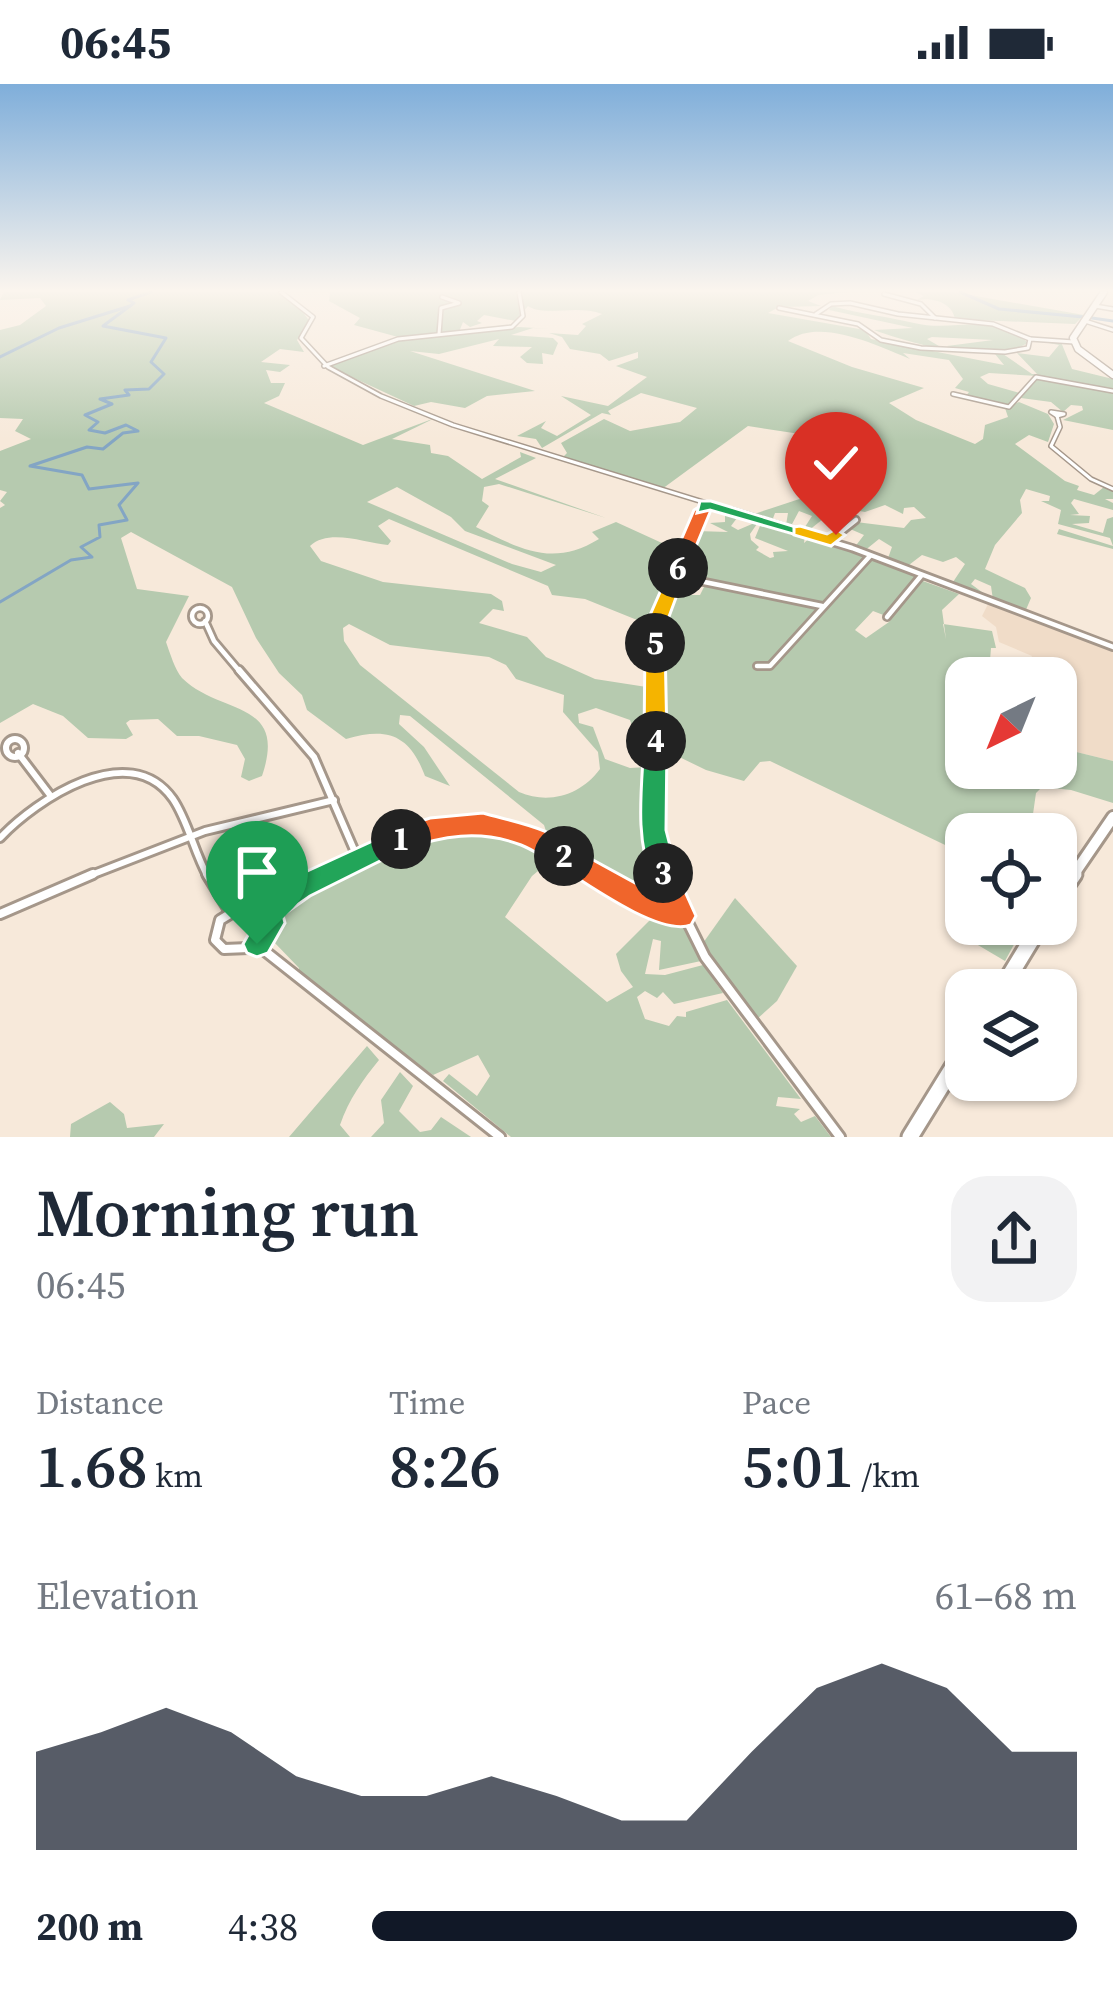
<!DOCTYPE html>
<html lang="en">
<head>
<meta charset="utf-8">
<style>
  :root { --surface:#fff; --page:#f2f2f3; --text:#1f2937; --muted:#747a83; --accent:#111827 }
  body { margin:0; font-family:"Source Serif 4",serif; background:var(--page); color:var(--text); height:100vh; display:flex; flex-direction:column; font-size:45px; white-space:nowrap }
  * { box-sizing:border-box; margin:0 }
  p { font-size:39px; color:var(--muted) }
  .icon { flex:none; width:66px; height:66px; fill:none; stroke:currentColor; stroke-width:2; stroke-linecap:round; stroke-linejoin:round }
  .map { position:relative; height:1053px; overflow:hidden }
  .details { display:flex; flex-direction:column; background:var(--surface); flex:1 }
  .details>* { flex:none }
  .needle { width:78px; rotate:223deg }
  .buttons { position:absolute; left:945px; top:573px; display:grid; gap:24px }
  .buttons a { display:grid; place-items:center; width:132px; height:132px; border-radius:24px; background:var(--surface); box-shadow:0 3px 9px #0004; font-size:60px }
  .pin { position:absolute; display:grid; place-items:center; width:102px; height:102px; color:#fff; margin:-123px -51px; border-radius:50% 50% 50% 0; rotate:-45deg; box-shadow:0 0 12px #0007 }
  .pin .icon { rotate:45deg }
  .km { position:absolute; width:60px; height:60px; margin:-30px; border-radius:50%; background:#222; color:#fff; font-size:33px; line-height:60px; text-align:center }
  .round { display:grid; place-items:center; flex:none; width:126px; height:126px; border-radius:36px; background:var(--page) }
  .overview { display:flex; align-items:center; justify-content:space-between; height:204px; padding:0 36px }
  h1 { font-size:66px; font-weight:600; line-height:90px }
  .figures { display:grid; grid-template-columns:repeat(3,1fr); gap:18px; height:204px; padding:12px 36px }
  .figures div { display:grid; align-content:center }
  .figures b { font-size:60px; font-weight:600 }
  .figures small { font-size:33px; font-weight:400 }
  .figures p { font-size:33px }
  .chart { height:336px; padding:24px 36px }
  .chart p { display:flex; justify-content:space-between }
  .chart svg { width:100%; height:216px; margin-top:12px; fill:var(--accent); opacity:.7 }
  ul { padding:0 36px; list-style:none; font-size:39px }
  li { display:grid; grid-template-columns:192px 144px 1fr; align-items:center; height:90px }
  li i { height:30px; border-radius:15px; background:var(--accent) }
  .status { display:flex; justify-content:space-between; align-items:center; height:84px; padding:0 60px; background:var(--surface); direction:ltr }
  .status svg { height:33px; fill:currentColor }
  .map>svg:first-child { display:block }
</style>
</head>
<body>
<div class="status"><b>06:45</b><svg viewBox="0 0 49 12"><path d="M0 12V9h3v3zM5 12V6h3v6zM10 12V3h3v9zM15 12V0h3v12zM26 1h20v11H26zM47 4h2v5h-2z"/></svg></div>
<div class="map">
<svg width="1113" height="1053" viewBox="0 0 1113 1053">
  <rect width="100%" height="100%" fill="#f7e9da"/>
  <polygon fill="#f0dcc8" points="989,518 1113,565 1113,677 1056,663 1056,594 1021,594 1022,583 1027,584 1032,572 999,558 996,543 982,532"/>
  <g fill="#b6caaf" fill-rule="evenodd">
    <path d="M4,208H278L298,221L310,238L297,256L304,268L280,265L261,278L290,281L280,288L266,286L271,299H285L279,312L264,319L363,361L435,334L392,355L430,361L431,369L448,372L482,395L521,373L520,368L536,374L495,395L606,434L499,400L484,403L482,417L489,422L476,443C522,466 553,483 599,455L592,448L616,438L662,459L683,458L652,542L585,515L552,511L548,502L389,435L378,442L391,457L388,461C365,459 329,444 310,462L321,477L383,498L491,510L502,517L504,527L493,525L479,539L527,553L546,573L595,595L653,604L650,762L669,819L667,822L538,754L547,750L544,741L410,632L400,631L399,640L424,663L450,702L425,692C410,652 389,642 346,655L307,626L302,611L279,589L256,554L232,503L131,448L121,454L137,505L189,512L166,558C170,569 175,586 182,594C221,632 288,615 262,692L249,697L241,693L245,675L237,661L199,652H177L158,635L130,636L126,639L133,651L126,655L88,654L63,632L33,620L0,639V424L5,421L0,417L7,408L0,406V367L31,355L15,347L23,335L0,334V246L20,241L46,222L40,214L0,216ZM397,403L451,433L465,447L556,481L541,488L512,480L367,418ZM349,540L390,561L489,573L506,581L516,595L564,611L563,628L598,668L600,685C581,711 549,721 519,708L360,581L344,557L343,544ZM596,624L630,636L647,683L630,684L605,675L593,643L579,639L578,630Z"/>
    <polygon points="330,208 516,208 520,231 516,237 484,231 477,237 482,239 470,243 463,238 459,248 398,253 354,241 360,234 329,217"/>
    <path d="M520,208H848L818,211L808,217L821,222L779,223L768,229L865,246L871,255L1004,281L995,270H1003L1032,290H1037L1017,269L1049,273L1059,261L1034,256L1061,258L1072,285L1113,295V346L1063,336L1083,326L1082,322L1071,321L1063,328L1051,318L1021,314L1038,292L989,289L980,293L988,300L1020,309L1013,320L999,322L965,313L969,308L955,304L963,295L949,276L903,269L910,275C878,262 820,233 788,257L852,283L924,304L889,319L916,336L975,360L983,355L985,341L1008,333L1005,324L1019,318L1048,330L1054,340L1048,358L1029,351L1015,360L1065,397L1079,402L1077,406L1094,411L1104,403L1113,406V415H1105L1113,419V426L1074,415L1071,419L1079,430L1070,431L1090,432L1089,439L1072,440L1103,449L1107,435L1113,433V465L1057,450L1059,445L1113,462L1110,454L1058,440L1061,426L1041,417H1049L1050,412L1026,405L1020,416L1022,429L995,461L985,485L1025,504L1031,514L1025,528L993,516L991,502L975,495L971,500L990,514L957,502L953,498L965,480L956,473L943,478L922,471L905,484L887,477L892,463L879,455L863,468L854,464L864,451L848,444L856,438L904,444L911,436L926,434L914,423L904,424L903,430L885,421L865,428L838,423L808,447L803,446L812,432L799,427L791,442L786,441L788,429H775L772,437L751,431L866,393L837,377L813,352L748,342L662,405L560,376L567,369L561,359L604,335L630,347L680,338L697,324L641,309L608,327L611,331L602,329L542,364L536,355L517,352L546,337L541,344L557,352L591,331L561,312L608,322L647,293L616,282L638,274V268L609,277L600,270L570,265L562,253L549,249L578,251L586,242L582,240L602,230C578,220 543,233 528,222L524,227Z"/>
    <path d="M915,208H953L1084,231L1075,240L955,235C952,218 932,213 917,216L924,212Z"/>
    <path d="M832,222C860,230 890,233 914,239C954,249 994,226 1028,259L1011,267L953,265L947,262L993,256L932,253L927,255L944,265C930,264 887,251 874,246L913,244L829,226Z"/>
    <polygon points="519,243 553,245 533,244 511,251 553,254 558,259 553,271 542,269 543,280 527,279 520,273 532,263 493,262 499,255 439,270 410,267 535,307 487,312 465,324 431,318 414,322 328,282 398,257"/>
    <polygon points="725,428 737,434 731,442 738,446 759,437 750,450 751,456 759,463 756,466 770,474 774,473 773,468 788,467 755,454 762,437 805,451 804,459 812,452 918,492 886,532 873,527 855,546 866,554 889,538 920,496 959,510 942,526 946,555 943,540 992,547 996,564 991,564 990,576 1023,585 1021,594 966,594 966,684 1056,684 1056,663 1113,677 1113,719 1071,706 1042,703 1036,709 1033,730 1038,746 1045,750 966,750 966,771 770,677 760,678 744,697 706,686 669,668 661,671 658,553 672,511 700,511 704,503 682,494 820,521 678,491 696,447 728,448 710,439 725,438"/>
    <path d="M482,745L526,755L555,773L532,792L505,833L607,918L633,903L621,887L616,870L650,836L637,828L640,822L681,838L701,877L659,886L661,857L653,855L645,890L665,891L703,881L723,909L674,920L663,908L657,914L645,907L637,913L645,935L669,942L677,932L686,933V928L727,916L801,1015L778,1013L776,1022L800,1025L794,1030L801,1038L815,1032L831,1053H511L443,997L449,990L477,1012L490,992L478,971L433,991L299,892V884L273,857L284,822C343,782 411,753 482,745Z"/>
    <polygon points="735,814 797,882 777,917 757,935 703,859"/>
    <polygon points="967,840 1025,840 1005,877 961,851"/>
    <path d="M367,962L379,976C362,997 349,1015 340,1041L350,1053H289Z"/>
    <polygon points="400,988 413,1002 399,1027 420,1048 431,1046 441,1033 471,1053 371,1053 384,1039 381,1016"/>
    <polygon points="110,1018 124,1030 127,1044 164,1040 154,1053 70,1053 71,1040"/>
  </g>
  <polygon fill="#83a5c4" points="268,771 304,786 267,810 232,810 226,796"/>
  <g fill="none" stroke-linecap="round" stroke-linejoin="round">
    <g stroke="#83a5c4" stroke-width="3">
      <polyline points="960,208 999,225 1083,233"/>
      <polyline points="1092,234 1113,237"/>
      <polyline points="0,273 59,244 130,222"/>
      <polyline points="0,518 71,476 92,473 81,463 100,453 99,441 127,436 119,421 138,399 89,405 82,391 30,382 87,363 103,365 123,349 138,347 126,341 105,349 89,346 98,338 85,331 112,320 100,315 129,311 125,306 149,305 164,290 151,278 166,254 103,242 134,219 128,216 151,208"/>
    </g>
    <defs>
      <g id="street-far3">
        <polyline points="281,208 313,233 301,254 328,283 381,312 453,341 742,430"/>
        <polyline points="884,210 921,220 935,234"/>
        <polyline points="1095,222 1113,225"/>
        <polyline points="779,224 858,240 881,256 921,264 1005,268 1028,264 1030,255 1074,258"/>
        <polyline points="816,230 831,220 850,219 898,230 993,240 1030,255"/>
        <polyline points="1085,237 1113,246"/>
        <polyline points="439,250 441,224 459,219 442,213"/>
        <polyline points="324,282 398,255 512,243 523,232 519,208"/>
        <polyline points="953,310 1009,323 1036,293 1113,307"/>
        <polygon points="1051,328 1064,330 1057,332"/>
        <polyline points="1057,332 1060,343 1051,362 1091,395 1113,405"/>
        <polyline points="701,430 705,420"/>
      </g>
      <g id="street-far2">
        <polyline points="731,427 852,464 1113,563"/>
        <polyline points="832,455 856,436"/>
        <polyline points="675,492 822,522"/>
        <circle cx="200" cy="532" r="8"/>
        <polyline points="887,533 921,492"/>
        <polyline points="205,537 214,557 241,589"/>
        <polyline points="757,582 770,582 870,472"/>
        <polyline points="657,589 657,539 702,427"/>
      </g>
      <g id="street-far1">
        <polyline points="239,586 314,673 358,775"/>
        <polyline points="657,586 656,762 665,793"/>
        <circle cx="15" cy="664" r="9"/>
        <polyline points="18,669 50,711"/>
        <path d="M0,754C36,716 129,653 173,715C188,737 194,768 208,793"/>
        <polyline points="86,793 205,747 334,716"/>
        <path d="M319,793C433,724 488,725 599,793"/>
      </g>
      <g id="street">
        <polyline points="207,790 229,826"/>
        <polyline points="594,790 681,832"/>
        <polyline points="664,790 705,873 840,1053"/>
        <polygon points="248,819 267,826 268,846 249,864 224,865 215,856 220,836"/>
        <polyline points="267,826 324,790"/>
        <polyline points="0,830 93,790"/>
        <polyline points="256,860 500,1053"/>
      </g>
      <polyline id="secondary-far2" points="1104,208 1073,254 1078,265 1113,291"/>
      <polyline id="secondary-far1" points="1072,793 1113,733"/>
      <g id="secondary">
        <polyline points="1056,816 1074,790"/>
        <polyline points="1001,906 1041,840"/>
        <polyline points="910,1053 966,962"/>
      </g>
    </defs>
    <use href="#street-far3" stroke="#a5978a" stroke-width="6"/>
    <use href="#street-far2" stroke="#a5978a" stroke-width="10"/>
    <use href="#street-far1" stroke="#a5978a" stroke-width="12"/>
    <use href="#street" stroke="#a5978a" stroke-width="14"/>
    <use href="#secondary-far2" stroke="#a5978a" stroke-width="9"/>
    <use href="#secondary-far1" stroke="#a5978a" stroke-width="16"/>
    <use href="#secondary" stroke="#a5978a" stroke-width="21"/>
    <use href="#street-far3" stroke="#fff" stroke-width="3"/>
    <use href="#street-far2" stroke="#fff" stroke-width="4.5"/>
    <use href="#street-far1" stroke="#fff" stroke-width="6"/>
    <use href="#street" stroke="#fff" stroke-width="8"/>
    <use href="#secondary-far2" stroke="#fff" stroke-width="6"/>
    <use href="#secondary-far1" stroke="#fff" stroke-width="10"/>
    <use href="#secondary" stroke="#fff" stroke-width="15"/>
  </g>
  <linearGradient id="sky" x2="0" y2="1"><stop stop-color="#7faeda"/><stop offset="0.58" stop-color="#fbf5ee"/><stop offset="1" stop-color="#fbf5ee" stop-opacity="0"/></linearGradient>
  <rect width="1113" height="356" fill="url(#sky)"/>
  <polygon fill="#22a559" stroke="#fff" stroke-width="3" points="401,744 414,755 410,762 310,812 283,831 285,839 268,869 257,873 247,869 243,860 256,837 257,817 290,795"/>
  <path fill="#f0652b" stroke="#fff" stroke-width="3" d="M483,729C513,738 560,744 577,772L573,779L564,783C548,777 536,767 521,761C479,745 442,752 401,766L387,755L391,747L430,734Z"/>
  <path fill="#f0652b" stroke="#fff" stroke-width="3" d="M564,760L659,812L649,789L653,781H673L696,832L691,841C659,853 583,797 554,779L550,772Z"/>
  <path fill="#22a559" stroke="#fff" stroke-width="3" d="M656,649L667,657L666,746L677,789L673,797H653C634,754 642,703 644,657Z"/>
  <polygon fill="#f5b400" stroke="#fff" stroke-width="3" points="655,552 665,559 667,657 656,666 644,657 645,559"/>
  <polygon fill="#f5b400" stroke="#fff" stroke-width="3" points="672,481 687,484 667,538 665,559 655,565 645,559 647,538"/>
  <polygon fill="#f0652b" stroke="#fff" stroke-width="3" points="702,421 711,426 687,484 672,488 669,484 694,426"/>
  <polygon fill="#22a559" stroke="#fff" stroke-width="3" points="700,417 711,417 809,447 800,452 710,426 697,429"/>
  <polygon fill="#f5b400" stroke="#fff" stroke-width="3" points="800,442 827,450 836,445 845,451 831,462 794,451 794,443"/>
</svg>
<div class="buttons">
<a><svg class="needle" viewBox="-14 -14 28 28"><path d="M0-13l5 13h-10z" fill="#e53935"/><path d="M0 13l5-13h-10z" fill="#747a83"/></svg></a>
<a><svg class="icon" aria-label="locate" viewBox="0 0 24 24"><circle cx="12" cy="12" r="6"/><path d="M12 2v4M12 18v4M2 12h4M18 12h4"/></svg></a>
<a><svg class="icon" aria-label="layers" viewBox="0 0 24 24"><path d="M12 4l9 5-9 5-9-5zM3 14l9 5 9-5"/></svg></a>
</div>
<div class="pin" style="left:257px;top:860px;background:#1e9e55"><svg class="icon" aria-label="arrive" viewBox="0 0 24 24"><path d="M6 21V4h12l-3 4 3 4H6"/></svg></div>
<div class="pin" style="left:836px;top:451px;background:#d93025"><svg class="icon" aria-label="check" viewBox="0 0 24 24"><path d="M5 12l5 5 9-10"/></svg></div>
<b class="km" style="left:401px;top:755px">1</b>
<b class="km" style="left:564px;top:772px">2</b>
<b class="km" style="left:663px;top:789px">3</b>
<b class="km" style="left:656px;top:657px">4</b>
<b class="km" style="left:655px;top:559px">5</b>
<b class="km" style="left:678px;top:484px">6</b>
</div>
<section class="details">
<div class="overview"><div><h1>Morning run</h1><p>06:45</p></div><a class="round"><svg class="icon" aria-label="share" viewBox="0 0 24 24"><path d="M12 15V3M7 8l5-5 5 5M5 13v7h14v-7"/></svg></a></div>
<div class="figures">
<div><p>Distance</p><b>1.68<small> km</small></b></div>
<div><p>Time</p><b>8:26</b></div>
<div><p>Pace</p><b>5:01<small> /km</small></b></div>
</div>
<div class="chart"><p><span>Elevation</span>61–68 m</p>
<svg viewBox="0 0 160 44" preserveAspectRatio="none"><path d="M0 44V24L10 20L20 15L30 20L40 29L50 33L60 33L70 29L80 33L90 38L100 38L110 24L120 11L130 6L140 11L150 24L160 24V44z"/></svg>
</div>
<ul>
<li><b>200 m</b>4:38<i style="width:100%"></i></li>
</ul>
</section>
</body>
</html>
